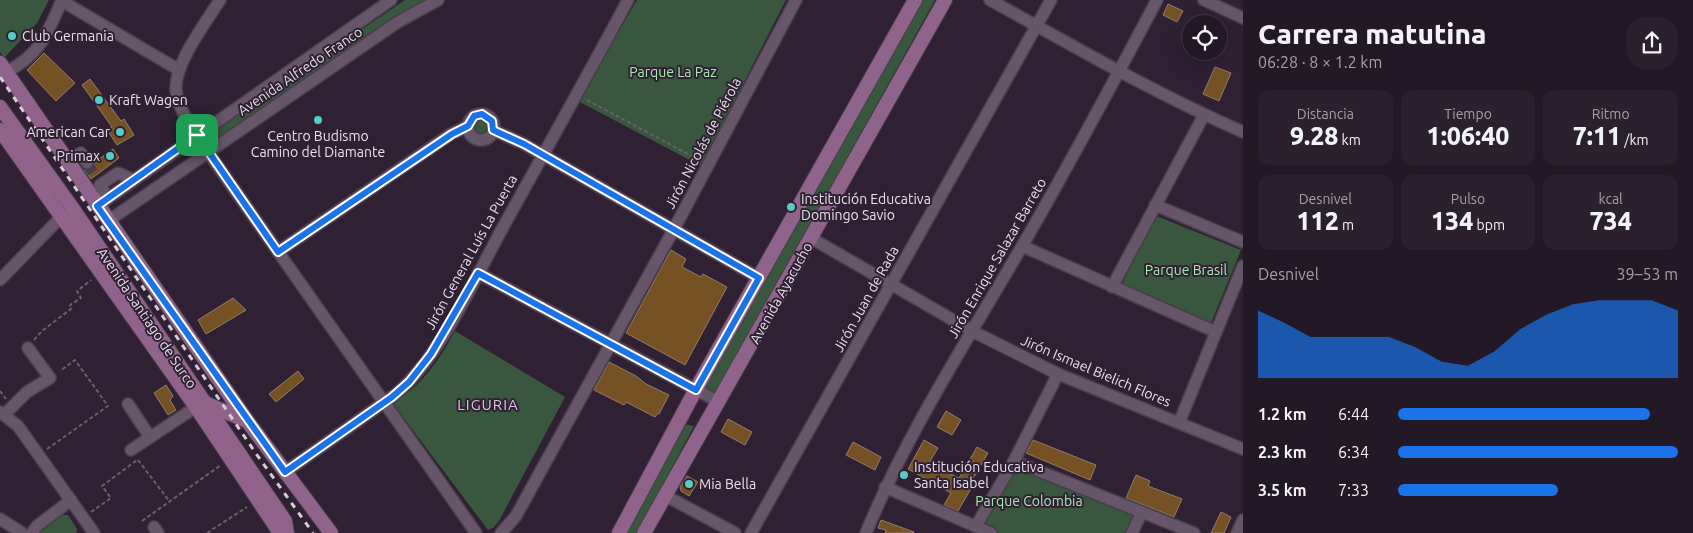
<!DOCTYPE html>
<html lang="es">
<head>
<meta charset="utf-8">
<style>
  :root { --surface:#231826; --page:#2b212e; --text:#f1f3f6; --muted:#a3a0a7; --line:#403743; --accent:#1a73e8 }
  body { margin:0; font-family:Ubuntu,sans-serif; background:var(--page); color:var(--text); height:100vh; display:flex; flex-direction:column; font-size:19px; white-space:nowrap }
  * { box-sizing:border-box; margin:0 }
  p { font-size:16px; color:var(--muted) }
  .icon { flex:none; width:28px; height:28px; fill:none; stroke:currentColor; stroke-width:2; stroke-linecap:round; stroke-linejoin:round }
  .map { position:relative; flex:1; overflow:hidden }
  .panel { display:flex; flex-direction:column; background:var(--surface); width:450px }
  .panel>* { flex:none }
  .fabs { position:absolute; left:1182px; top:15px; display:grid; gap:10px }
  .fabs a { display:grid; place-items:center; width:45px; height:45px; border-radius:50%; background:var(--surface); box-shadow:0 5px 20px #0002,0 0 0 1px var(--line); font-size:25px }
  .pin { position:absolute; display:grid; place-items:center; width:42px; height:42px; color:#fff; margin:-21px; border-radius:10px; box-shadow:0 2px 8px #0006 }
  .round { display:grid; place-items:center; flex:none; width:52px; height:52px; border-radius:20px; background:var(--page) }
  .overview { display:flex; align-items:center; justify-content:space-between; height:85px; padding:0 15px }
  h1 { font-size:28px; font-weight:800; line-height:38px }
  .stats { display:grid; grid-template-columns:repeat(3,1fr); gap:8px; height:85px; padding:5px 15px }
  .stats div { display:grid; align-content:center; border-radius:12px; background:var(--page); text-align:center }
  .stats b { font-size:25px; font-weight:800 }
  .stats small { font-size:14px; font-weight:400 }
  .stats p { font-size:14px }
  .chart { height:140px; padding:10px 15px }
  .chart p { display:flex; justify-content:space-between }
  .chart svg { width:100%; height:90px; margin-top:5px; fill:var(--accent); opacity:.7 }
  ul { padding:0 15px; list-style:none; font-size:16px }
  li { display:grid; grid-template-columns:80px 60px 1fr; align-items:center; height:38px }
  li i { height:12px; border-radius:6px; background:var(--accent) }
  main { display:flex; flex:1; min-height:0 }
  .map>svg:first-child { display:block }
</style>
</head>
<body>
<main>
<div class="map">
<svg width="1243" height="533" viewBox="0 0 1243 533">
  <rect width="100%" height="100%" fill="#2f2033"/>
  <g fill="#38573e">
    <polygon points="0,0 49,0 37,23 4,58 0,52"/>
    <polygon points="405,0 425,0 424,3 215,142 207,134"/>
    <polygon points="637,0 786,0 701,166 578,101"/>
    <polygon points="921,0 935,0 715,395 704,389"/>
    <circle cx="481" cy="127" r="8"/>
    <polygon points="1154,215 1241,250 1211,323 1122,284"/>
    <path d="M455,331L565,397L499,521L493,528L488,530L393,404C423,383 437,364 455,331Z"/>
    <polygon points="684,424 694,426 637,533 623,533"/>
    <polygon points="1014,461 1142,512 1132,533 991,533 976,526"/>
    <polygon points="62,515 68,515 77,529 76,533 39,533"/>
  </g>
  <g fill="#755223" stroke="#907d67">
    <polygon points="1168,4 1183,11 1177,22 1163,15"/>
    <polygon points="44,53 75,83 56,101 27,70"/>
    <polygon points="1215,67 1231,73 1219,101 1203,94"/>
    <polygon points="90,79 121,121 124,119 134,135 117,145 107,130 112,127 82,85"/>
    <polygon points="113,149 119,158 91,179 84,170 93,167 93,159 97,156 99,159"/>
    <polygon points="671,250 686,259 682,267 701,277 703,274 727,287 685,365 626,333"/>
    <polygon points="233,298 246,310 206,334 198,320"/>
    <polygon points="609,362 636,376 646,384 669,395 659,414 658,413 655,417 626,402 624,405 594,390"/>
    <polygon points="298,371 304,379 276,402 269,394"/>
    <polygon points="166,385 173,396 170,400 176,410 168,415 154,393"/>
    <polygon points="946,411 961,420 952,435 937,427"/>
    <polygon points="728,419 752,432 745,445 721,432"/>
    <polygon points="924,440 938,448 929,463 959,478 977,447 988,453 970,484 973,485 958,511 944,505 951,493 908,469"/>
    <polygon points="1033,440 1096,465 1090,480 1026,453"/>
    <polygon points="853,442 881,457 875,470 846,455"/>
    <polygon points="1136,475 1150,481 1148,486 1182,499 1174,517 1126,498"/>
    <polygon points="687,476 698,482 689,496 681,491 680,487"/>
    <polygon points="1221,512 1231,517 1224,533 1211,533"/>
    <polygon points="881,520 914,532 914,533 885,533 886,530 878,528"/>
  </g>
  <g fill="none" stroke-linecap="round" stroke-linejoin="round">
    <polyline stroke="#4b3d4f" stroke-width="11" stroke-dasharray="11 5.5" stroke-linecap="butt" points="87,163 95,177"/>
    <defs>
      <g id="minor">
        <path d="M220,0C206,22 174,64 176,90C178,112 197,134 208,152L476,533"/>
        <path d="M990,0C1073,46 1156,94 1243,132"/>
        <polyline points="1204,0 1243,18"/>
        <polyline points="62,1 179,70"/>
        <path d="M6,72C40,55 48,33 62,0"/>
        <circle cx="481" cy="127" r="13"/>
        <polyline points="493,130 524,144 759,278"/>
        <polyline points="66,160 81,153 87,163"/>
        <polyline points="108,198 100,185 118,173 134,180"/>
        <polyline points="1155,205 1243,242"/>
        <polyline points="97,206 391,0"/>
        <polyline points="108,221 398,22 438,0"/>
        <polyline points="811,238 972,331 1058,374 1243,449"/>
        <polyline points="1022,246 1216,332"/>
        <polyline points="279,251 451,134 468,126"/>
        <polyline points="478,273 719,402"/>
        <polyline points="0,280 61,217"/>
        <polyline points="1112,287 1204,115"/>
        <polyline points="128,404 150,437"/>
        <polyline points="0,412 18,426 94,533"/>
        <polyline points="5,414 27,392 50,378 28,348"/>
        <polyline points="1179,423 1243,266"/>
        <polyline points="131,450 196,407"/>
        <polyline points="1014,461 1194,533"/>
        <path d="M285,472L396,394C441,355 473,282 502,229C544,153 587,77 628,0"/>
        <polyline points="885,487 991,533"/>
        <polyline points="666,496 735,533"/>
        <polyline points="0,519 22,533"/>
        <polyline points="976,526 1014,461 1058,374"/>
        <polyline points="154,527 158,533"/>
        <polyline points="32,533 37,526 71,500"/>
        <polyline points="501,533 516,516 674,229 796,0"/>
        <polyline points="751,533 1051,0"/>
        <path d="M866,533C907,433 967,341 1021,248C1068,167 1113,83 1157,0"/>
        <polyline points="1132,533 1142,512"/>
        <polyline points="1237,533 1243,520"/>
      </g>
      <g id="major">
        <polyline points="0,63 248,422 331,533"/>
        <polyline points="0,107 73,209 285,521 287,533"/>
        <polyline points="0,130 196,407 280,533"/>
        <polyline points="205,403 247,421"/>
        <polyline points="619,533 696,389 915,0"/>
        <polyline points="644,533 945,0"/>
      </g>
    </defs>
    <use href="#minor" stroke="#4a3d4c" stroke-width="14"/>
    <use href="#major" stroke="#4a3d4c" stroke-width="16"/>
    <g stroke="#6b5e6e" stroke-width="2" stroke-dasharray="4 2.5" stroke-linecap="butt">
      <polyline points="587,100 699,160"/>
      <polyline points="34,340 42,331 72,308 70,305 81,298 77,291 91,280"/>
      <polyline points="0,391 6,399"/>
      <polyline points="47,449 108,406 75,360 60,371"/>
      <polyline points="138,460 170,502"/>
      <polyline points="91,512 111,498 102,486 137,460"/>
      <polyline points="142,521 221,465"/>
      <polyline points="207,533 247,507"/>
    </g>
    <use href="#minor" stroke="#67556a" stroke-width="11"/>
    <use href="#major" stroke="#90638c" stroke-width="14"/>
    <polyline stroke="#d7cdd9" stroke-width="3" stroke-dasharray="6 6" stroke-linecap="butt" points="0,77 257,455 313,533"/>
  </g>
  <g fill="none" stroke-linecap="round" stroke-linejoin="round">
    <defs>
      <polygon id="route" points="482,114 492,121 493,130 524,144 759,278 696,390 478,273 431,354 409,382 392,397 285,472 97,206 197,135 278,252 452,134 468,126 474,116"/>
    </defs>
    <use href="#route" stroke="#fff" stroke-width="10"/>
    <use href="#route" stroke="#1a73e8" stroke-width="6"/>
  </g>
  <g fill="#55cdc6" stroke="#2f2033" stroke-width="2">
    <circle cx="12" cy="36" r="5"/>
    <circle cx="99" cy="100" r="5"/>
    <circle cx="318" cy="120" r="5"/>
    <circle cx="120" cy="132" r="5"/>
    <circle cx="110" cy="156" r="5"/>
    <circle cx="791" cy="207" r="5"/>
    <circle cx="904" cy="475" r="5"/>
    <circle cx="689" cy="484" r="5"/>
  </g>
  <g text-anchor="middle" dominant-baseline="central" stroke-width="4" stroke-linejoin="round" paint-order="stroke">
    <g font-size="14" fill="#eae0ec" stroke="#2f2033" text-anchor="start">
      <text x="22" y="36">Club Germania</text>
      <text x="109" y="100">Kraft Wagen</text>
      <text x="110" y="132" text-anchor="end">American Car</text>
      <text x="318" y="136" text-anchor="middle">Centro Budismo<tspan x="318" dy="16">Camino del Diamante</tspan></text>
      <text x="100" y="156" text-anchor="end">Primax</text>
      <text x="801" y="199">Institución Educativa<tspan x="801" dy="16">Domingo Savio</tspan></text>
      <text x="914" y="467">Institución Educativa<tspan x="914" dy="16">Santa Isabel</tspan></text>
      <text x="699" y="484">Mia Bella</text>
    </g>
    <g font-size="14" fill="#eae0ec" stroke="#2f2033">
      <text transform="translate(300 71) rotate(-34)">Avenida Alfredo Franco</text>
      <text transform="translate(703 143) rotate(-62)">Jirón Nicolás de Piérola</text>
      <text transform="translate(471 252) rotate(-61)">Jirón General Luís La Puerta</text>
      <text transform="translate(997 258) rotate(-60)">Jirón Enrique Salazar Barreto</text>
      <text transform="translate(781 293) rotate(-61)">Avenida Ayacucho</text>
      <text transform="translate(866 299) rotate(-61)">Jirón Juan de Rada</text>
      <text transform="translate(147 318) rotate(56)">Avenida Santiago de Surco</text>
      <text transform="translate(1096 371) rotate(23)">Jirón Ismael Bielich Flores</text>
    </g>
    <g font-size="14" fill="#a5edb2" stroke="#2f2033">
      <text x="673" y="72">Parque La Paz</text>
      <text x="1186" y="270">Parque Brasil</text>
      <text x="1029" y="501">Parque Colombia</text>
    </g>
    <g font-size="15" letter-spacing="1" fill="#dcc7e0" stroke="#2f2033">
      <text x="488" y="404">LIGURIA</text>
    </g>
  </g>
</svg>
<div class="fabs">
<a><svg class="icon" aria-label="locate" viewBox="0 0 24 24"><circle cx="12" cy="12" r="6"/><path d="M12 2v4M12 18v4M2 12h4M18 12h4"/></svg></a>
</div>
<div class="pin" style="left:197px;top:135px;background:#1e9e55"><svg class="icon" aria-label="arrive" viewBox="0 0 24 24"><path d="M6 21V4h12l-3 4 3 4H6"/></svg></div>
</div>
<section class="panel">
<div class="overview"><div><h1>Carrera matutina</h1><p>06:28 · 8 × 1.2 km</p></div><a class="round"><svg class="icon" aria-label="share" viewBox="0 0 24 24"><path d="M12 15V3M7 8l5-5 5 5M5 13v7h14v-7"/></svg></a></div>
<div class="stats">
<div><p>Distancia</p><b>9.28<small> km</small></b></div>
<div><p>Tiempo</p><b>1:06:40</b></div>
<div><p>Ritmo</p><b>7:11<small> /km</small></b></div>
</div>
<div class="stats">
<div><p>Desnivel</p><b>112<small> m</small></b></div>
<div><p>Pulso</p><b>134<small> bpm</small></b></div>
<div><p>kcal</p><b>734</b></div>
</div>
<div class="chart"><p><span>Desnivel</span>39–53 m</p>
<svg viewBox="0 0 160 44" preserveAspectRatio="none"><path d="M0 44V11L10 17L20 24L30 24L40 24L50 24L60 29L70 36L80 38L90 31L100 20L110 13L120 8L130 6L140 6L150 6L160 11V44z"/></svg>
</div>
<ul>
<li><b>1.2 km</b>6:44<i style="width:90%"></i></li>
<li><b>2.3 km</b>6:34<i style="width:100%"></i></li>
<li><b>3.5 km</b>7:33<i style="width:57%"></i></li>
</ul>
</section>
</main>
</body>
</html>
